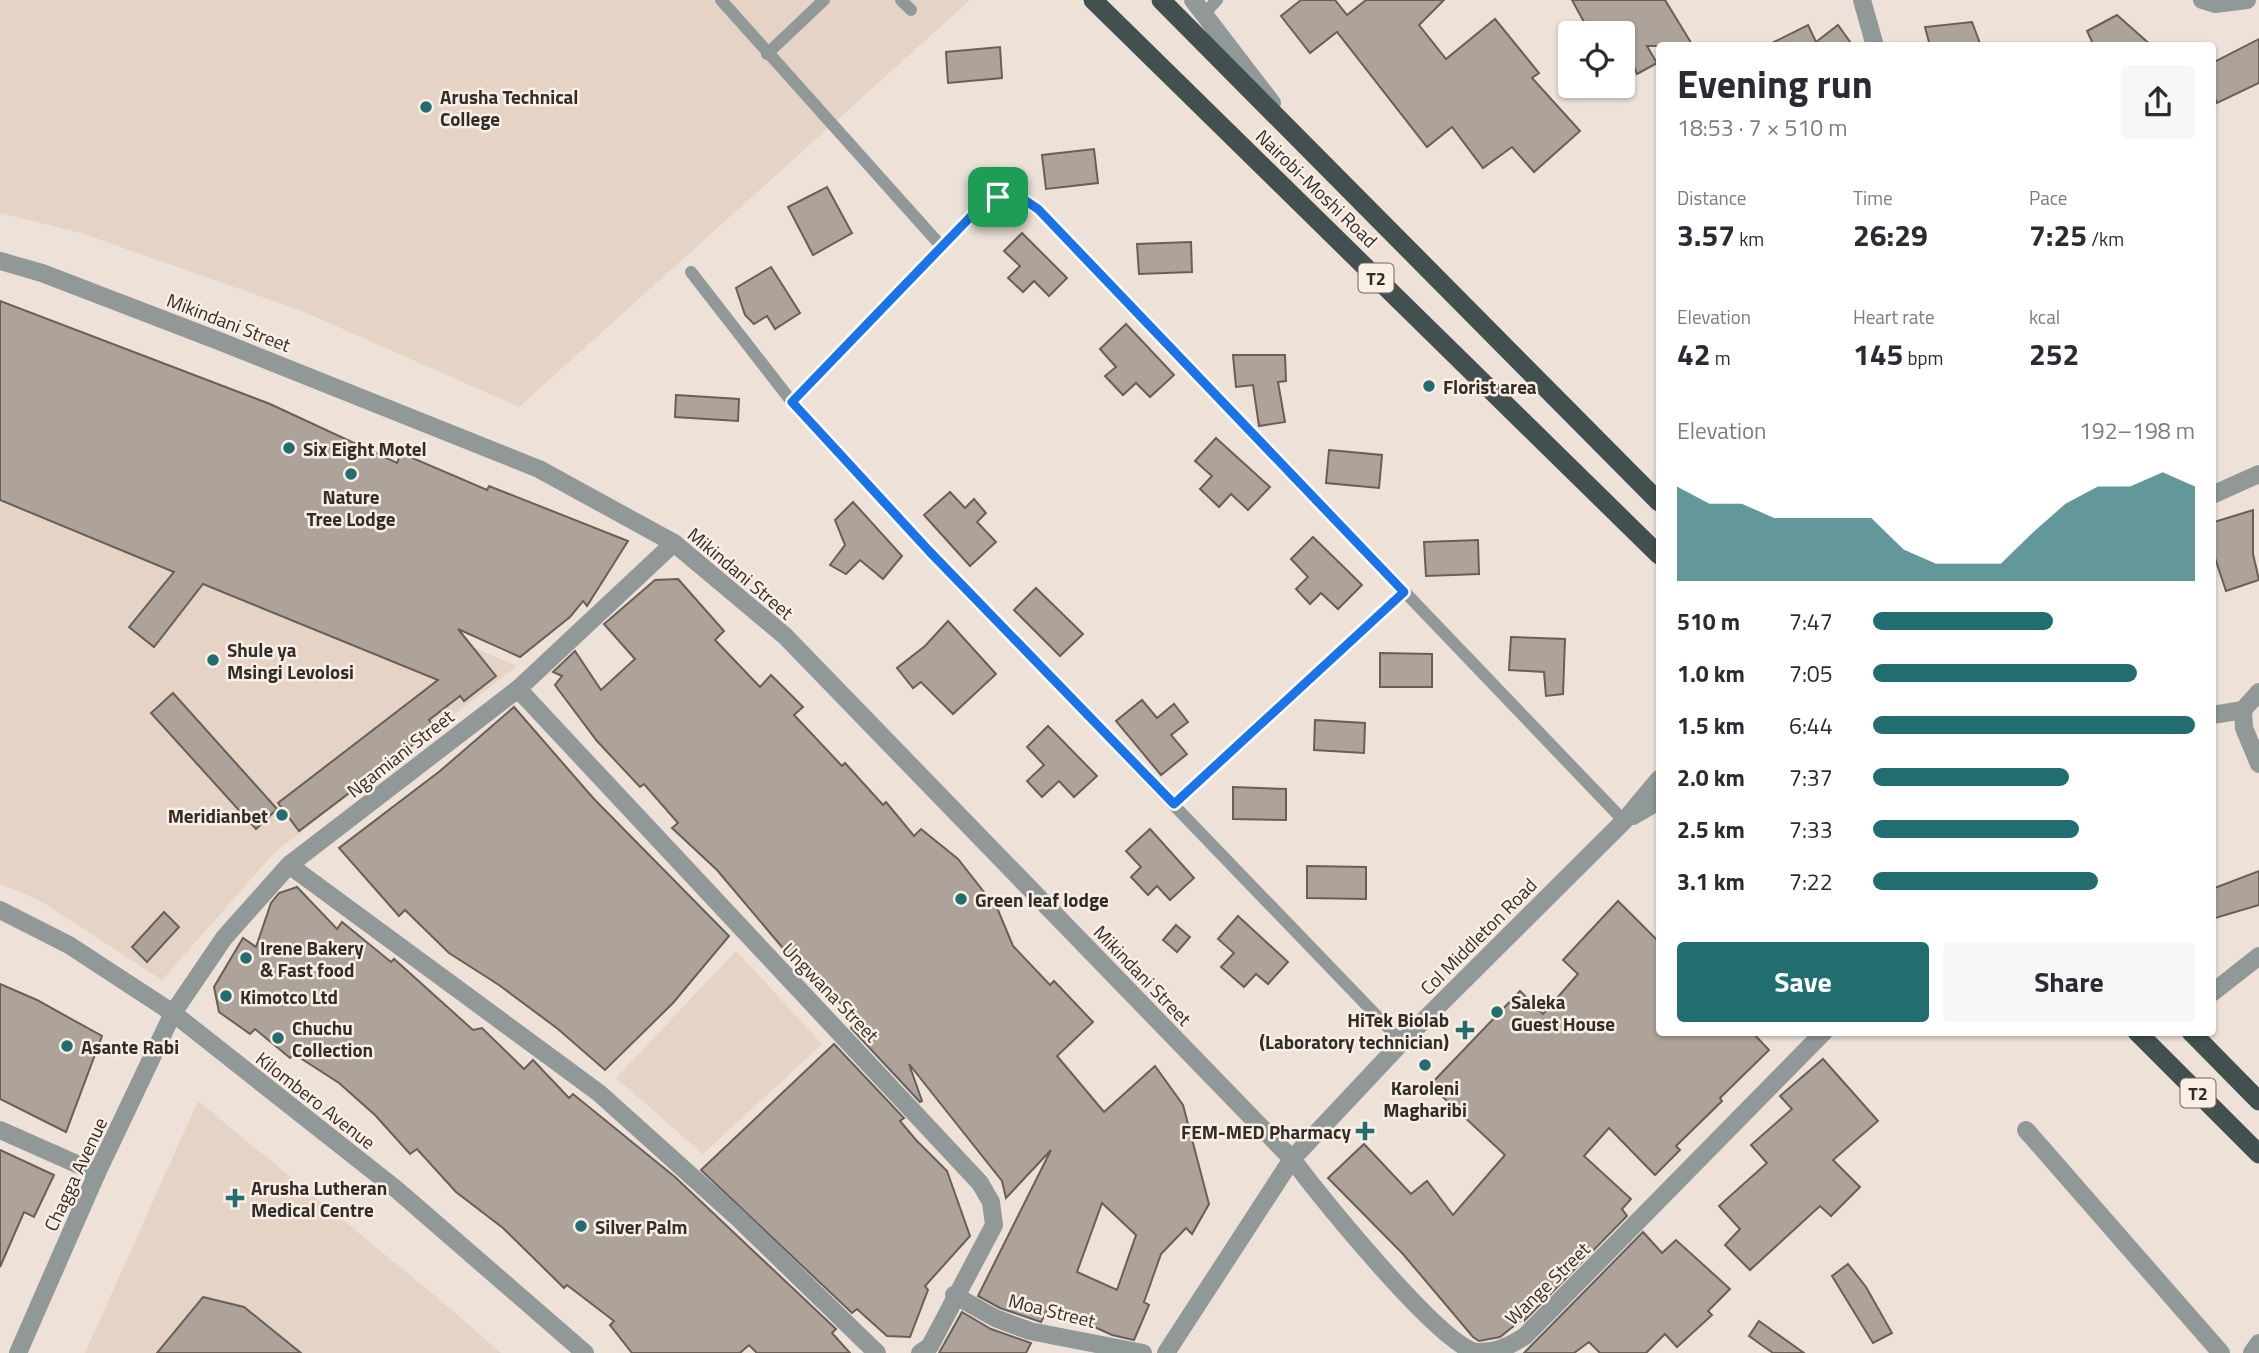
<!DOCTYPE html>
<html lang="en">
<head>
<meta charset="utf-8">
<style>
  :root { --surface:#fff; --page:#f7f7f7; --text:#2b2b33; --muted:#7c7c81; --accent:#216d6f }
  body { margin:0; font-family:"Titillium Web",sans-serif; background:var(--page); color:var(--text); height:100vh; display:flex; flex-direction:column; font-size:26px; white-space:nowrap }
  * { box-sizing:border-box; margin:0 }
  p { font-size:23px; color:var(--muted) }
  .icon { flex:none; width:38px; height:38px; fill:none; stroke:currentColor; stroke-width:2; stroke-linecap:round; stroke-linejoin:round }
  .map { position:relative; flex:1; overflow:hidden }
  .details { position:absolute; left:1656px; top:42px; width:560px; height:994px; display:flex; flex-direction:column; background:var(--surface); border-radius:7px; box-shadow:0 2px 5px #0004 }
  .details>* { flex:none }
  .tools { position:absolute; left:1558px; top:21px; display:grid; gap:14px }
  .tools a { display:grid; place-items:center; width:77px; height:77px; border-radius:7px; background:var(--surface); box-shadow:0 2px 5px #0004; font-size:35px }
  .pin { position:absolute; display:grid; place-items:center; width:60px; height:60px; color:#fff; margin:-30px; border-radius:14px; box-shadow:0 4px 10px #0006 }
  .round { display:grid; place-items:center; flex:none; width:74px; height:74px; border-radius:7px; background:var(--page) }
  .head { display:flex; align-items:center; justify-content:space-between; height:119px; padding:0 21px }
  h1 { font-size:38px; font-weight:700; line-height:52px }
  .figures { display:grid; grid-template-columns:repeat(3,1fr); gap:10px; height:119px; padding:7px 21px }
  .figures div { display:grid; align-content:center }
  .figures b { font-size:30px; font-weight:700 }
  .figures small { font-size:19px; font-weight:400 }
  .figures p { font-size:19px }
  .chart { height:196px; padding:14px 21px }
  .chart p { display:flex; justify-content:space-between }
  .chart svg { width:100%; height:126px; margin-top:7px; fill:var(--accent); opacity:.7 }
  .primary-button { display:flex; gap:14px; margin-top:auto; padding:14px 21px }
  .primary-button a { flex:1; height:80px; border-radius:7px; background:var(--accent); color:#fff; font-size:28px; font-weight:700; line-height:80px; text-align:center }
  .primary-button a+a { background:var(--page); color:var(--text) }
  ul { padding:0 21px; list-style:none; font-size:23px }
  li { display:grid; grid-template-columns:112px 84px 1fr; align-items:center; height:52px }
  li i { height:18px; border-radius:9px; background:var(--accent) }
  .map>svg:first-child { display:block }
</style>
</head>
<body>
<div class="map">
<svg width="2259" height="1353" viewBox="0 0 2259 1353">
  <rect width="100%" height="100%" fill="#ede1d8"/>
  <g fill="#e5d4c6">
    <polygon points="0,0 970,0 519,407 302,311 81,233 0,213"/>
    <polygon points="0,449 517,666 275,852 162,980 39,900 0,884"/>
    <polygon points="736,951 822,1044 703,1154 616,1078"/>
    <polygon points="198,1101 434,1295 501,1353 85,1353"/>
  </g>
  <g fill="#aea39a" stroke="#695f57" stroke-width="2" fill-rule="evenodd">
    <polygon points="1301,0 1335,0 1347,15 1366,0 1444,0 1419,25 1446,59 1495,19 1539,73 1532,78 1580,131 1534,172 1512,147 1483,168 1452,127 1427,147 1337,32 1310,53 1281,16"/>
    <polygon points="1572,0 1665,0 1693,46 1647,46 1657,63 1637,74 1634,67 1622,74 1622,33 1590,33"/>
    <polygon points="2117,15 2152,46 2094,46 2087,31"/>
    <polygon points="1972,22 1981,46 1930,46 1925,27"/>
    <polygon points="1808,25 1816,42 1838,25 1853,46 1766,46"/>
    <polygon points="2259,39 2259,83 2217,103 2212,91 2212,63"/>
    <polygon points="1000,47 1002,78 948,83 946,52"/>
    <polygon points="1094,149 1098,183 1046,189 1042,155"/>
    <polygon points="827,187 852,233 813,255 788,207"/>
    <polygon points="1022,233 1067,278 1049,296 1034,281 1023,292 1008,278 1020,266 1004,251"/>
    <polygon points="1191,242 1192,272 1139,274 1137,244"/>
    <polygon points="771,267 800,313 775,329 767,316 754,324 745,315 736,288"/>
    <polygon points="0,301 270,404 397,463 401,453 487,490 489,486 628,541 587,606 583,601 570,617 520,657 458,629 496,676 464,701 460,696 429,720 435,728 299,831 278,803 438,680 203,584 154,647 129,627 174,572 0,500"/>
    <polygon points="1126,324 1174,375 1150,397 1136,383 1123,395 1105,376 1116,367 1100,349"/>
    <polygon points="1233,355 1285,355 1286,381 1278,382 1285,422 1259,426 1253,385 1236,387"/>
    <polygon points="676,395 739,399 738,421 675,417"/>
    <polygon points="1216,438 1270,487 1248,510 1231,494 1219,507 1200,489 1212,476 1195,461"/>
    <polygon points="1329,450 1382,455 1379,488 1326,483"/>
    <polygon points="950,492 965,508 974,499 986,513 977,522 996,542 970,566 924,515"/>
    <polygon points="853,502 902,556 883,579 860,560 846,574 830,565 845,545 835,520"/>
    <polygon points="2253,510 2253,554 2259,580 2226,591 2215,558 2214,522"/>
    <polygon points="1313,537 1362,585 1338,609 1321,593 1310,604 1296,589 1308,577 1291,559"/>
    <polygon points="1478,540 1479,574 1426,576 1424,542"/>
    <path d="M678,579L724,631L715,640L760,687L771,675L803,707L794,715L842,766L845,763L883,805L886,802L914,836L921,829L958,859L998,910L1013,946L1050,985L1054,981L1093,1022L1057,1056L1104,1112L1155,1066L1183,1105L1209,1204L1192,1234L1186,1228L1161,1254L1144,1302L1149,1305L1134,1340L1112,1335L1049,1306L1041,1322L1000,1308L978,1296L1051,1150L1006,1198L1002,1181L909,1064L922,1101L920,1102L851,1028L857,1022L825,986L819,991L717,870L672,828L678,823L644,784L640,787L597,741L555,685L562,676L553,672L575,651L601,690L635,659L604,624L655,580ZM1102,1203L1136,1235L1117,1290L1077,1272Z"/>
    <polygon points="1036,588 1083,634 1060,656 1014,610"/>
    <polygon points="948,621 996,674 953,714 921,682 913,688 897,668 925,646"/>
    <polygon points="1511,637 1565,639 1563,694 1546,696 1544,672 1509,670"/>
    <polygon points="1380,653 1432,654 1432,687 1380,687"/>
    <polygon points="173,693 277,809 256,829 151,713"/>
    <polygon points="1142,700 1157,718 1174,704 1188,722 1171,735 1187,754 1161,775 1116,721"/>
    <polygon points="514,707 594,799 729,936 673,1003 605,1070 558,1029 499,985 449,953 405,910 399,916 339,848 440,771"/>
    <polygon points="1315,720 1365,723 1364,753 1314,750"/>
    <polygon points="1048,726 1097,776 1074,797 1059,781 1042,797 1027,781 1044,765 1027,747"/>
    <polygon points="1233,787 1286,789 1286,820 1233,819"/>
    <polygon points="1150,829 1194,878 1170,900 1157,886 1148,895 1131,877 1141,867 1126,851"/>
    <polygon points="1307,866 1366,867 1366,899 1307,898"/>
    <polygon points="2259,871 2259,905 2212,919 2212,889"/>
    <polygon points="297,887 337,929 342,922 391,962 394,959 473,1030 482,1028 524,1069 533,1060 569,1098 573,1094 675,1177 836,1329 832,1333 850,1353 757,1353 749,1345 740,1353 632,1353 610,1325 614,1321 567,1285 564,1288 503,1228 456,1192 417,1149 410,1154 375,1115 339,1083 294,1054 290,1058 255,1029 250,1034 219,1012 214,987 243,938 256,947 271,903 279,893"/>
    <polygon points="1618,901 1659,942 1659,1032 1752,1032 1769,1050 1720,1098 1722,1101 1676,1146 1680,1150 1655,1175 1609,1128 1584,1156 1631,1199 1622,1209 1627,1216 1525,1320 1525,1317 1500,1337 1479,1341 1473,1337 1403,1254 1328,1178 1364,1144 1411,1194 1427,1181 1453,1215 1505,1155 1430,1085 1520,991 1543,1014 1578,974 1563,960"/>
    <polygon points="164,912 179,927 147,962 132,947"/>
    <polygon points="1238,916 1288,962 1268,984 1256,974 1244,987 1221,967 1234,953 1218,939"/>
    <polygon points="1176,925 1190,937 1177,952 1163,940"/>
    <polygon points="0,984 37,1000 102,1036 66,1132 0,1099"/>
    <polygon points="834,1044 904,1118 900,1121 916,1140 947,1171 970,1236 925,1286 928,1290 910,1337 887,1336 857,1309 852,1313 701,1170"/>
    <polygon points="1823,1059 1878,1121 1833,1160 1860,1187 1831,1216 1820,1206 1750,1270 1725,1245 1740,1229 1719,1206 1767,1163 1751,1145 1792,1109 1780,1096"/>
    <polygon points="0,1150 54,1175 34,1217 24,1212 0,1267"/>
    <polygon points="1643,1232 1662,1253 1676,1240 1730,1289 1708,1311 1712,1315 1677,1347 1665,1334 1646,1353 1600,1353 1589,1342 1574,1353 1524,1353"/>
    <polygon points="1848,1264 1866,1287 1892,1333 1873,1343 1832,1276"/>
    <polygon points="203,1297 244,1307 301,1353 157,1353"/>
    <polygon points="962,1312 991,1329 1031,1343 1026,1353 939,1353"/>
    <polygon points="1759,1321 1804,1353 1773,1353 1749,1336"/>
  </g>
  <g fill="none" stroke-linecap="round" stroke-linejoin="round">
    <g stroke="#919898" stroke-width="12">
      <polyline points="721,0 942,247"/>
      <polyline points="901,0 911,10"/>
      <polyline points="1205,13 1217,0"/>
      <polyline points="767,54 824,0"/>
      <polyline points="691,272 792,402 930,552 1402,1042"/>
      <path d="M792,402L978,209C1001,195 1015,194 1038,209L1624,821"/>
      <polyline points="1174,804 1404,592"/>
    </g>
    <g stroke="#919898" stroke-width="18">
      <polyline points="1193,0 1272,103"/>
      <polyline points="1862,0 1875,46"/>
      <polyline points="2202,0 2215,4 2247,0"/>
      <path d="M0,261L42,273L219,341L539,469L674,543L785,636L1292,1159C1320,1196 1438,1343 1476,1352C1495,1353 1510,1346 1525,1336L1824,1032"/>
      <polyline points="518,689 980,1183 991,1202 994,1225 930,1346 920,1353"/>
      <polyline points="2259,692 2243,710 2244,728 2259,764"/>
      <polyline points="2212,715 2243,710"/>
      <polyline points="1633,816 1659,801"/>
      <polyline points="289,865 599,1093 738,1218 877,1353"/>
      <polyline points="0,910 69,945 173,1013 396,1189 585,1353"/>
      <polyline points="2212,993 2259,956"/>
      <polyline points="0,1130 97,1173"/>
      <polyline points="2026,1130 2221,1353"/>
      <polyline points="954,1295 995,1318 1030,1331 1143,1353"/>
      <polyline points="18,1353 97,1173 173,1013 224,938 289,865 518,689 674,543"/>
      <polyline points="1166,1353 1292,1159 1402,1042 1624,821 1659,779"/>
      <polyline points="2252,1353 2259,1343"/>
    </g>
    <polyline stroke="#919898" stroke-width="18" points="2212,495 2259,474"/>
    <g stroke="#425050" stroke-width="19">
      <polyline points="1093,0 1659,555"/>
      <polyline points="1161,0 1659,502"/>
      <polyline points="2137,1032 2259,1154"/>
      <polyline points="2191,1032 2259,1101"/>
    </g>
  </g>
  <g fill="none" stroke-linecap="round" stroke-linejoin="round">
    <defs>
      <polygon id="route" points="998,197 1020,197 1038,209 1404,592 1174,804 930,552 792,402 978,209"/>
    </defs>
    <use href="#route" stroke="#fff" stroke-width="14"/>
    <use href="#route" stroke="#1a73e8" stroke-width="9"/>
  </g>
  <g fill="#216d6f" stroke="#faeee5" stroke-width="2.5">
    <circle cx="426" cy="107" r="7"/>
    <circle cx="1429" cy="386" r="7"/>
    <circle cx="289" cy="448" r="7"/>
    <circle cx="351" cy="474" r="7"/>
    <circle cx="213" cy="660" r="7"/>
    <circle cx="282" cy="815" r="7"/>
    <circle cx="961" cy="899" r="7"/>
    <circle cx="246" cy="958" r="7"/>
    <circle cx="226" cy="996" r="7"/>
    <circle cx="1497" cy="1012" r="7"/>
    <path d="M1461.5 1019.5h7v7h7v7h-7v7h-7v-7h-7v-7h7z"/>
    <circle cx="278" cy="1038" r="7"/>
    <circle cx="67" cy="1046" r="7"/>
    <circle cx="1425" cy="1065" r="7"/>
    <path d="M1361.5 1120.5h7v7h7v7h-7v7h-7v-7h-7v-7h7z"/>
    <path d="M231.5 1187.5h7v7h7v7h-7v7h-7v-7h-7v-7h7z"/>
    <circle cx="581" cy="1226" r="7"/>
  </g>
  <g text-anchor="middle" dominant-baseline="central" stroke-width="5" stroke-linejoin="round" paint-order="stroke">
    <g fill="#faeee5" stroke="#6d6761" stroke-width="2">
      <rect x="1358.5" y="263.5" width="35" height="29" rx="5"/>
      <rect x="2180.5" y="1078.5" width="35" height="29" rx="5"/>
    </g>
    <g font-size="18" font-weight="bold" fill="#312d29">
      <text x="1376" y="278">T2</text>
      <text x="2198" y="1093">T2</text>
    </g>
    <g font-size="19" font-weight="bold" fill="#312d29" stroke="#faeee5" text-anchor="start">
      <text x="440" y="96">Arusha Technical<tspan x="440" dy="22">College</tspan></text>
      <text x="1443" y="386">Florist area</text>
      <text x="303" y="448">Six Eight Motel</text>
      <text x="351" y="496" text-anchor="middle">Nature<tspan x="351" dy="22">Tree Lodge</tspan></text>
      <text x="227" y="649">Shule ya<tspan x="227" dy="22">Msingi Levolosi</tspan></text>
      <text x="268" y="815" text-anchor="end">Meridianbet</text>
      <text x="975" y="899">Green leaf lodge</text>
      <text x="260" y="947">Irene Bakery<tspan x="260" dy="22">&amp; Fast food</tspan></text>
      <text x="240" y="996">Kimotco Ltd</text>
      <text x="1511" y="1001">Saleka<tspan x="1511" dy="22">Guest House</tspan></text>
      <text x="1449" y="1019" text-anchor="end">HiTek Biolab<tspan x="1449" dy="22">(Laboratory technician)</tspan></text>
      <text x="292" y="1027">Chuchu<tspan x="292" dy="22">Collection</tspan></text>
      <text x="81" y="1046">Asante Rabi</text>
      <text x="1425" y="1087" text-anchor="middle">Karoleni<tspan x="1425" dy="22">Magharibi</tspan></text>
      <text x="1351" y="1131" text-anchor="end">FEM-MED Pharmacy</text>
      <text x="251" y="1187">Arusha Lutheran<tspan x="251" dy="22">Medical Centre</tspan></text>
      <text x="595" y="1226">Silver Palm</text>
    </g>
    <g font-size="19" fill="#312d29" stroke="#faeee5">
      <text transform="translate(1317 188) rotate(44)">Nairobi-Moshi Road</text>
      <text transform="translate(229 322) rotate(21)">Mikindani Street</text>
      <text transform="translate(741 573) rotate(40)">Mikindani Street</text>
      <text transform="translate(400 753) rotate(-38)">Ngamiani Street</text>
      <text transform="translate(1478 936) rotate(-45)">Col Middleton Road</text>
      <text transform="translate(1143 975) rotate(46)">Mikindani Street</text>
      <text transform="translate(831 992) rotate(46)">Ungwana Street</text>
      <text transform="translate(316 1100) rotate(38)">Kilombero Avenue</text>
      <text transform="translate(75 1174) rotate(-65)">Chagga Avenue</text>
      <text transform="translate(1547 1283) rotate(-44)">Wange Street</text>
      <text transform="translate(1052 1310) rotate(14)">Moa Street</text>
    </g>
  </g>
</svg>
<div class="tools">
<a><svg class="icon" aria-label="locate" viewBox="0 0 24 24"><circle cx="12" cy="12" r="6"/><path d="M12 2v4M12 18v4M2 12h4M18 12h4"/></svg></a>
</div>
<div class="pin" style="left:998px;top:197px;background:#1e9e55"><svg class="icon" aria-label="arrive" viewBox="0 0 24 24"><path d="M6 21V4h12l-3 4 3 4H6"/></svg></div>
<section class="details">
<div class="head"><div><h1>Evening run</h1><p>18:53 · 7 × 510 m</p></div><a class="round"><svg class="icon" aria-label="share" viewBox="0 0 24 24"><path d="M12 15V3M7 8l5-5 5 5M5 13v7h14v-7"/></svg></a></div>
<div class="figures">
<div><p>Distance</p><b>3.57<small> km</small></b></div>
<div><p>Time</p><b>26:29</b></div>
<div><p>Pace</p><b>7:25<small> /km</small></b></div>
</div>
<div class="figures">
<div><p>Elevation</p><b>42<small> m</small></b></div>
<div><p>Heart rate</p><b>145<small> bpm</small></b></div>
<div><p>kcal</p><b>252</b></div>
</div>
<div class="chart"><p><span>Elevation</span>192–198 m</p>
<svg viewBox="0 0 160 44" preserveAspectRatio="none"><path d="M0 44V11L10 17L20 17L30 22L40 22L50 22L60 22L70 33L80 38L90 38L100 38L110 27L120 17L130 11L140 11L150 6L160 11V44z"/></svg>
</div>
<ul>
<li><b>510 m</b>7:47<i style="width:56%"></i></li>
<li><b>1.0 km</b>7:05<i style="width:82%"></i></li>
<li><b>1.5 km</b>6:44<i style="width:100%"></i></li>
<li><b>2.0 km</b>7:37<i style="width:61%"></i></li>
<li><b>2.5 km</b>7:33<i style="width:64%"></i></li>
<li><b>3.1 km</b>7:22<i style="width:70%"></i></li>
</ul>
<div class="primary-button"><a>Save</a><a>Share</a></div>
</section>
</div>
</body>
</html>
